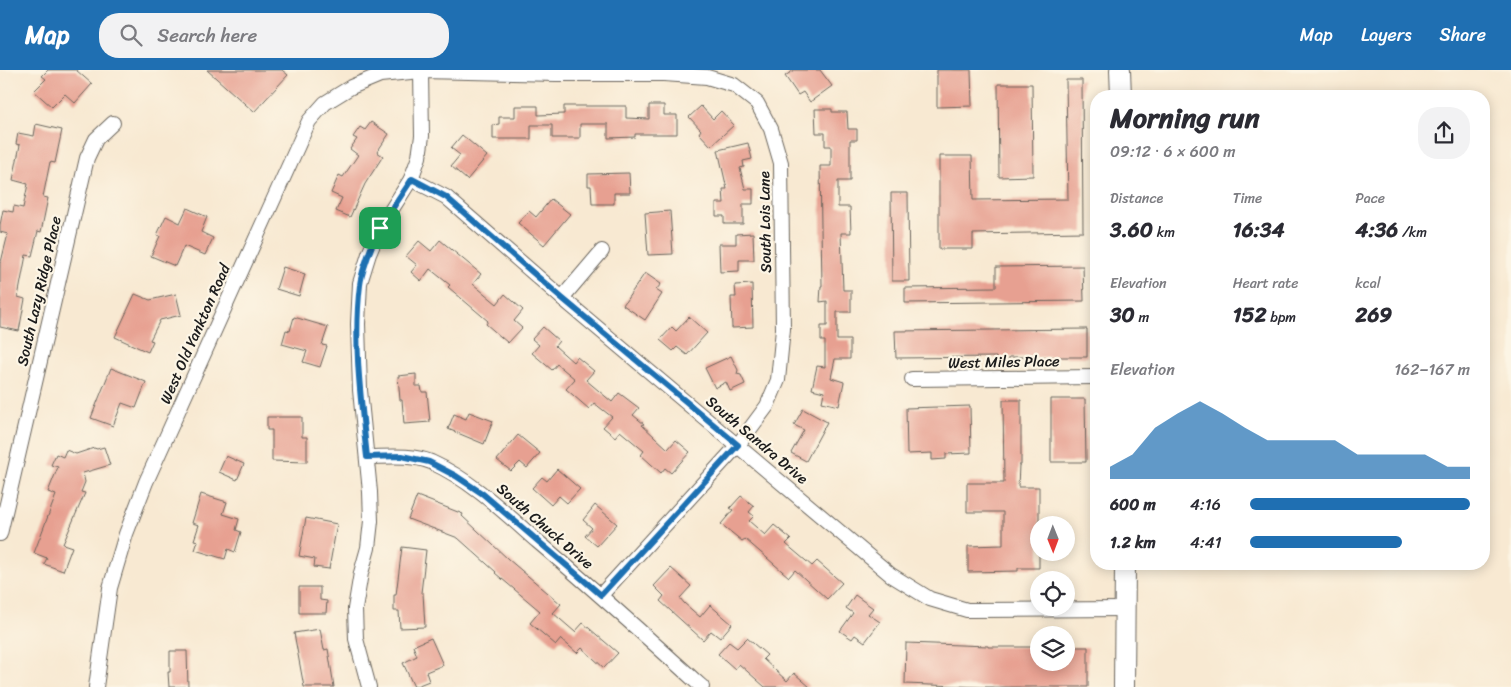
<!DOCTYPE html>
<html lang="en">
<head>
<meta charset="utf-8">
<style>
  :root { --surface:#fff; --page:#f2f2f3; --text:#2b2b33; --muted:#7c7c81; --accent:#1f6fb2 }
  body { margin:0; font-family:Sriracha,sans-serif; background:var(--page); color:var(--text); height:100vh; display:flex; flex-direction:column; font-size:19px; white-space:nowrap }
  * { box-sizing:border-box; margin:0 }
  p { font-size:16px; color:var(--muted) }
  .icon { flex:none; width:28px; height:28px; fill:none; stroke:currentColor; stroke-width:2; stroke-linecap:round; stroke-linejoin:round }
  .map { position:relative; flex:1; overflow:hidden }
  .panel { position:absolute; left:1090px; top:20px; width:400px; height:480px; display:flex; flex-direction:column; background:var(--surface); border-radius:20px; box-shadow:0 2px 12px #0003 }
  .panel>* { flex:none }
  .needle { width:32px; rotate:179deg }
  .controls { position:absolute; left:1030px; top:446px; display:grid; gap:10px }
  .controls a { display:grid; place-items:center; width:45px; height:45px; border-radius:50%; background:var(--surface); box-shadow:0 2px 12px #0003; font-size:25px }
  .pin { position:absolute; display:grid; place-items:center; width:42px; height:42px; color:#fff; margin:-21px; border-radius:10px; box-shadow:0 2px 8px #0006 }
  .round { display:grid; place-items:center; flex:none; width:52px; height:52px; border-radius:20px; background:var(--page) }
  .overview { display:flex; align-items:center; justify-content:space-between; height:85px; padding:0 20px }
  h1 { font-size:28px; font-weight:700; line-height:38px }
  .metrics { display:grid; grid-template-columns:repeat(3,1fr); gap:8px; height:85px; padding:5px 20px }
  .metrics div { display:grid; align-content:center }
  .metrics b { font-size:21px; font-weight:700 }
  .metrics small { font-size:14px; font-weight:400 }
  .metrics p { font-size:14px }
  .chart { height:140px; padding:10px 20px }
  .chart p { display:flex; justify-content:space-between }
  .chart svg { width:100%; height:90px; margin-top:5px; fill:var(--accent); opacity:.7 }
  ul { padding:0 20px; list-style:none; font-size:16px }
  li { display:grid; grid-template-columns:80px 60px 1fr; align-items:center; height:38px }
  li i { height:12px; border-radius:6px; background:var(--accent) }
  header { display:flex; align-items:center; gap:30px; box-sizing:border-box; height:70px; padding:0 25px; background:var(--accent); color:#fff }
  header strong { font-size:24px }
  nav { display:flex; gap:28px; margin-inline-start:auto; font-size:18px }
  .search { width:350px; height:45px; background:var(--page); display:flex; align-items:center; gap:12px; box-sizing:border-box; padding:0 18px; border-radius:20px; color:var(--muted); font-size:19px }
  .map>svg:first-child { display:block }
</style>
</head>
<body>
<header>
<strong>Map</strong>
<div class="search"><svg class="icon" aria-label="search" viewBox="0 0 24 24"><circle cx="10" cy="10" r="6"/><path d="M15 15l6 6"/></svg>Search here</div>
<nav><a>Map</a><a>Layers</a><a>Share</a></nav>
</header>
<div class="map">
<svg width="1511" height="617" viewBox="0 0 1511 617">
  <rect width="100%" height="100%" fill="#fcf5e5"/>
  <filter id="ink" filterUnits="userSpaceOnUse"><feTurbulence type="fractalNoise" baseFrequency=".02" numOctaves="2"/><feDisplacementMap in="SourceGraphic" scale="10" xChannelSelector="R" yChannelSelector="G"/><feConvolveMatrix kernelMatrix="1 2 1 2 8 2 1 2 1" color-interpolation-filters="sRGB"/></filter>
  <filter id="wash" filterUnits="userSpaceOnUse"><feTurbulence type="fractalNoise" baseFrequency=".0096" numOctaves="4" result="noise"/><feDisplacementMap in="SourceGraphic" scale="20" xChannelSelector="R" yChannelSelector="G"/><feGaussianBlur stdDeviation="1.12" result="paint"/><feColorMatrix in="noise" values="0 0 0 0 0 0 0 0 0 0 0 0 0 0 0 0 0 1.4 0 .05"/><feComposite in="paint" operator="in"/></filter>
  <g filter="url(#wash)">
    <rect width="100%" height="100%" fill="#f8e9d2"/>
    <g id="blocks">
      <g fill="#e7a091">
        <polygon points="48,0 76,0 92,14 75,33 65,24 52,37 34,21 46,9 42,6"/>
        <polygon points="207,0 282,0 288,5 254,42"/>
        <polygon points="794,0 820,0 832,16 810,32 803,22 798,25 785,6"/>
        <polygon points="937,0 971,0 972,36 937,37"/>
        <polygon points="1066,10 1082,10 1083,162 973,164 973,179 939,179 939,86 972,86 973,130 1068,129"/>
        <polygon points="998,14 1032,14 1033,106 999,107"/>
        <polygon points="649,35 664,35 664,45 677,45 677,64 635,64 635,67 608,68 608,54 580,54 580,68 552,68 552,55 531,55 531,69 493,69 493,55 499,54 499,47 515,47 515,36 538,36 538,45 564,44 564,36 626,36 626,48 649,49"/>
        <polygon points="701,36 713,49 721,41 734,55 711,76 699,63 701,60 689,47"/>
        <polygon points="815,39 832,39 832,42 847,42 848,59 857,59 857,70 850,70 850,111 838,111 838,137 850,137 851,163 841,163 843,220 851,220 851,242 837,242 837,270 850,270 850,289 835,289 831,308 844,312 839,336 822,332 824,322 812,319 817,296 825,297 825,271 821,271 821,256 827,256 827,231 820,232 821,216 822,216 820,96 831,96 831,76 825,76 825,63 816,63"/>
        <polygon points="371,52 389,64 377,82 383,86 365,114 350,147 336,141 342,128 331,123 339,105 343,107 358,85 350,79 357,69 353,67 360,57 365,60"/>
        <polygon points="36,54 62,60 55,93 50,92 43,127 48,128 41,162 38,161 32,186 26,185 18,227 25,229 19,261 0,257 0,192 1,192 8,164 0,162 0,155 3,140 13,142 14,136 23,138 28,114 13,110 20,75 16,74 18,63 34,66"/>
        <polygon points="462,65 487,86 467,110 451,96 460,85 451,78"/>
        <polygon points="748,73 752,89 743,91 744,97 740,98 745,119 753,119 753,134 743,134 743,154 724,154 724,146 716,146 716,133 724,133 723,119 727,119 718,80"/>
        <polygon points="629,103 630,123 614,123 614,134 592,134 591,116 588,116 588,104"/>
        <polygon points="891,123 908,123 909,211 892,211"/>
        <polygon points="551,129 570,144 544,175 518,153 529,141 536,147"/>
        <polygon points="187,138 207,147 201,162 213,168 205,185 184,176 175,196 151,186 160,166 157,165 166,146 180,153"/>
        <polygon points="670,141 673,184 648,185 645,143"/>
        <polygon points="753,163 754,190 739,190 739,201 720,202 719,174 736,174 736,164"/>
        <polygon points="440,170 481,204 473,214 497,234 505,224 523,240 514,251 522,258 508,273 486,254 488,251 448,217 450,215 430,199 421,211 411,202 417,195 406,186 419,171 431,181"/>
        <polygon points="1083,196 1084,231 905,233 905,218 996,217 996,197"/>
        <polygon points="283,197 305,204 299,226 276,219"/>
        <polygon points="645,203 661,214 656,220 662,224 645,250 623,235"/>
        <polygon points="752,214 753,257 732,258 731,227 736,227 735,215"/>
        <polygon points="135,224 150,230 176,224 181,245 160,250 150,270 153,271 148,282 115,267"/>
        <polygon points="294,247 328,257 322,275 327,276 320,297 303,292 307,281 282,274 286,260 290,261"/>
        <polygon points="689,247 707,263 687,285 677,277 673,281 660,270 672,257 676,261"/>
        <polygon points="543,257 559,271 555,276 573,292 577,287 594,301 586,310 612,332 619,323 639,338 633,345 644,354 642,355 668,379 676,370 690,382 671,403 665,398 661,403 641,385 644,381 620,361 615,367 603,357 612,347 594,333 589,339 566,319 575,309 557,294 552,300 532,283 539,275 532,269"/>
        <polygon points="1087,259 1087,287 1009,287 1009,291 996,291 996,287 896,288 895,261"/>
        <polygon points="731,286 738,300 737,304 741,305 745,314 730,321 726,312 715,318 705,298"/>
        <polygon points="111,298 146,312 136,338 122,333 113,356 91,348"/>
        <polygon points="416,304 416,316 421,316 422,322 427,322 430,352 404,354 402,330 400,330 398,306"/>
        <polygon points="1051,329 1085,329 1086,392 1051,392"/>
        <polygon points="1003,330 1021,330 1021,395 1019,395 1018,417 1039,417 1039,498 1018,498 1018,501 968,502 968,476 1003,475 1003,442 967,442 967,413 1004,413"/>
        <polygon points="970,336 971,383 946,384 946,389 932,390 932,383 907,384 906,338"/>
        <polygon points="803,339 827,352 806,391 791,383 804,360 794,355"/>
        <polygon points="469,342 493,351 484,374 448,359 454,344 466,349"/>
        <polygon points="267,347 302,347 302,367 307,367 307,392 272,391 272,360 267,360"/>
        <polygon points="518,365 540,383 527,398 520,392 511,401 497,390"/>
        <polygon points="104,377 110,395 83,403 85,412 81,422 85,423 63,474 72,477 63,501 44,494 47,488 34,483 56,425 48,422 58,397 51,395 56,384 63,387 66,380 76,384 94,378 97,379"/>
        <polygon points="226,386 244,394 237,410 219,402"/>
        <polygon points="557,399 580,419 567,433 559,426 551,435 532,418 542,407 547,411"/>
        <polygon points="201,424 227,432 223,444 239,449 236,460 241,462 235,482 228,479 225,489 195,480 198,471 194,470 199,455 192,453"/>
        <polygon points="417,426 463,444 462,446 508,489 561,534 553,543 575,562 583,553 618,583 604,598 582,578 577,583 561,569 556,575 530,553 540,541 495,503 496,502 458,468 408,449"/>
        <polygon points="741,426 754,436 749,442 754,446 749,451 765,465 774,455 791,469 786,474 812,496 817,491 842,513 827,529 795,500 789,507 745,469 742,471 721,454 733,440 730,438"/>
        <polygon points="595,435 617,454 597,476 585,466 592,458 583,450"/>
        <polygon points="306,448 337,454 329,499 314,497 315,489 299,486"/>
        <polygon points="402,477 426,480 421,523 423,523 425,557 400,558 399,541 394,541 394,525 396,525"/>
        <polygon points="671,498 691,516 680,528 684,533 700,547 710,535 732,554 720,568 711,561 703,570 660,531 664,526 654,516"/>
        <polygon points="299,517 320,517 320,530 327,531 326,543 299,543"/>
        <polygon points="855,525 873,538 868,544 880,552 865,572 855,565 852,569 840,561 853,543 846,538"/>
        <polygon points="320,559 324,580 328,579 334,617 304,617 294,563"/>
        <polygon points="431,568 443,595 426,602 429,611 414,617 403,593 417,586 413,576"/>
        <polygon points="747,568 767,585 763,589 787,611 794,603 810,617 765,617 739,594 735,599 718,584 729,572 737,578"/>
        <polygon points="906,573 988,576 988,577 1039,577 1039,592 1066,592 1066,577 1088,577 1088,617 981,617 905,614"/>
        <polygon points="170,581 187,581 188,617 169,617 168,602 170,602"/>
      </g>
    </g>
  </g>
  <g filter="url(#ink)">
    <use href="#blocks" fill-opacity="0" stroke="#69645c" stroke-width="1"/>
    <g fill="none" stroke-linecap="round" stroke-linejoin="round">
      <defs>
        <g id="street">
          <polyline points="411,109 446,127 562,228 891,505 930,529 967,540 1126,539"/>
          <polyline points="562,228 602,181"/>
          <polyline points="912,309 1096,307"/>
          <path d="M367,387C387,387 411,384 431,392C471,410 504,442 537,471C593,518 648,568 702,617"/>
          <polyline points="0,464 87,88 96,69 113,53"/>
          <polyline points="96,617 110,518 126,464 146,412 309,51 325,33 351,17 380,5 421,1 556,4 664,4 707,7 734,15 757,33 771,59 781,93 783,259 778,310 767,336 738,375 601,525"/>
          <polyline points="369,617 356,569 355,539 361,503 368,478 371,451 370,422 360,320 358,254 360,213 369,184 380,158 411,109 419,87 422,66 421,1"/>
        </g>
        <g id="secondary">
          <polyline points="1120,0 1121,26"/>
          <polyline points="1124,617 1125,494"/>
        </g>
      </defs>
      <use href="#street" stroke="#69645c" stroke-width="16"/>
      <use href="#secondary" stroke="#69645c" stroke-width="22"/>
      <use href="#street" stroke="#fff" stroke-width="14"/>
      <use href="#secondary" stroke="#fff" stroke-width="20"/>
    </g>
  </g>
  <g fill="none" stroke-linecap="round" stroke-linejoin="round" filter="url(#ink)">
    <defs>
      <path id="route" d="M412,109L446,127L562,228L738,375L601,525L483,424L456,406L429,392L402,386L367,387C361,331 353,272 360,215C361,205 365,195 368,186C378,157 396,134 412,109Z"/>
    </defs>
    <use href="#route" stroke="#fff" stroke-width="10"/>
    <use href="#route" stroke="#1f6fb2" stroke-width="6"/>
  </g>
  <g text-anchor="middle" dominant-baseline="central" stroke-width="4.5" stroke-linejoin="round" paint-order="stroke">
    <g font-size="15" fill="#1c1c1c" stroke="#fcf5e5">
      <text transform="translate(765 152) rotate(-91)">South Lois Lane</text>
      <text transform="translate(39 221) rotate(-77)">South Lazy Ridge Place</text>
      <text transform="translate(195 264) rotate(-66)">West Old Yankton Road</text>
      <text transform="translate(1004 292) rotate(-1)">West Miles Place</text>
      <text transform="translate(757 370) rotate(40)">South Sandra Drive</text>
      <text transform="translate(545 456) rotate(41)">South Chuck Drive</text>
    </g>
  </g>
</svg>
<div class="controls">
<a><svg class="needle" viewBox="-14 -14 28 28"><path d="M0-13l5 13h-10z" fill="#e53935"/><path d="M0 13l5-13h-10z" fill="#7c7c81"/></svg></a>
<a><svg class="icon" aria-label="locate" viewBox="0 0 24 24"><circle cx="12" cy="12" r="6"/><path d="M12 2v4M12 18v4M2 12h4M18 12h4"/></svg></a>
<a><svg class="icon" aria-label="layers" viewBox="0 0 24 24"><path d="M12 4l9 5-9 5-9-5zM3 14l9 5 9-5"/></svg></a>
</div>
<div class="pin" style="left:380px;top:158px;background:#1e9e55"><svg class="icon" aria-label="arrive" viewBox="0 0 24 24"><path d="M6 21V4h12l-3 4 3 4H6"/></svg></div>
<section class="panel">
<div class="overview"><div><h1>Morning run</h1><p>09:12 · 6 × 600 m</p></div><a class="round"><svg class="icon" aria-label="share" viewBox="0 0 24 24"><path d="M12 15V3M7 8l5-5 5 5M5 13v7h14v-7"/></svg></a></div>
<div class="metrics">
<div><p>Distance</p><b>3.60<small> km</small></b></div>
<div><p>Time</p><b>16:34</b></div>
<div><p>Pace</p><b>4:36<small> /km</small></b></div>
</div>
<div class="metrics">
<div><p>Elevation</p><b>30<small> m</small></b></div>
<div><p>Heart rate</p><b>152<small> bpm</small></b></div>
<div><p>kcal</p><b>269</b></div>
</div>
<div class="chart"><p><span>Elevation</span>162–167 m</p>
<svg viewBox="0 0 160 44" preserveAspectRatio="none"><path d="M0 44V38L10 32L20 19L30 12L40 6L50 12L60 19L70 25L80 25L90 25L100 25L110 32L120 32L130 32L140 32L150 38L160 38V44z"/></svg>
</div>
<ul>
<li><b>600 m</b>4:16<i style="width:100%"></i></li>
<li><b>1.2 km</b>4:41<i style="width:69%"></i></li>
</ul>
</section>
</div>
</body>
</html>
